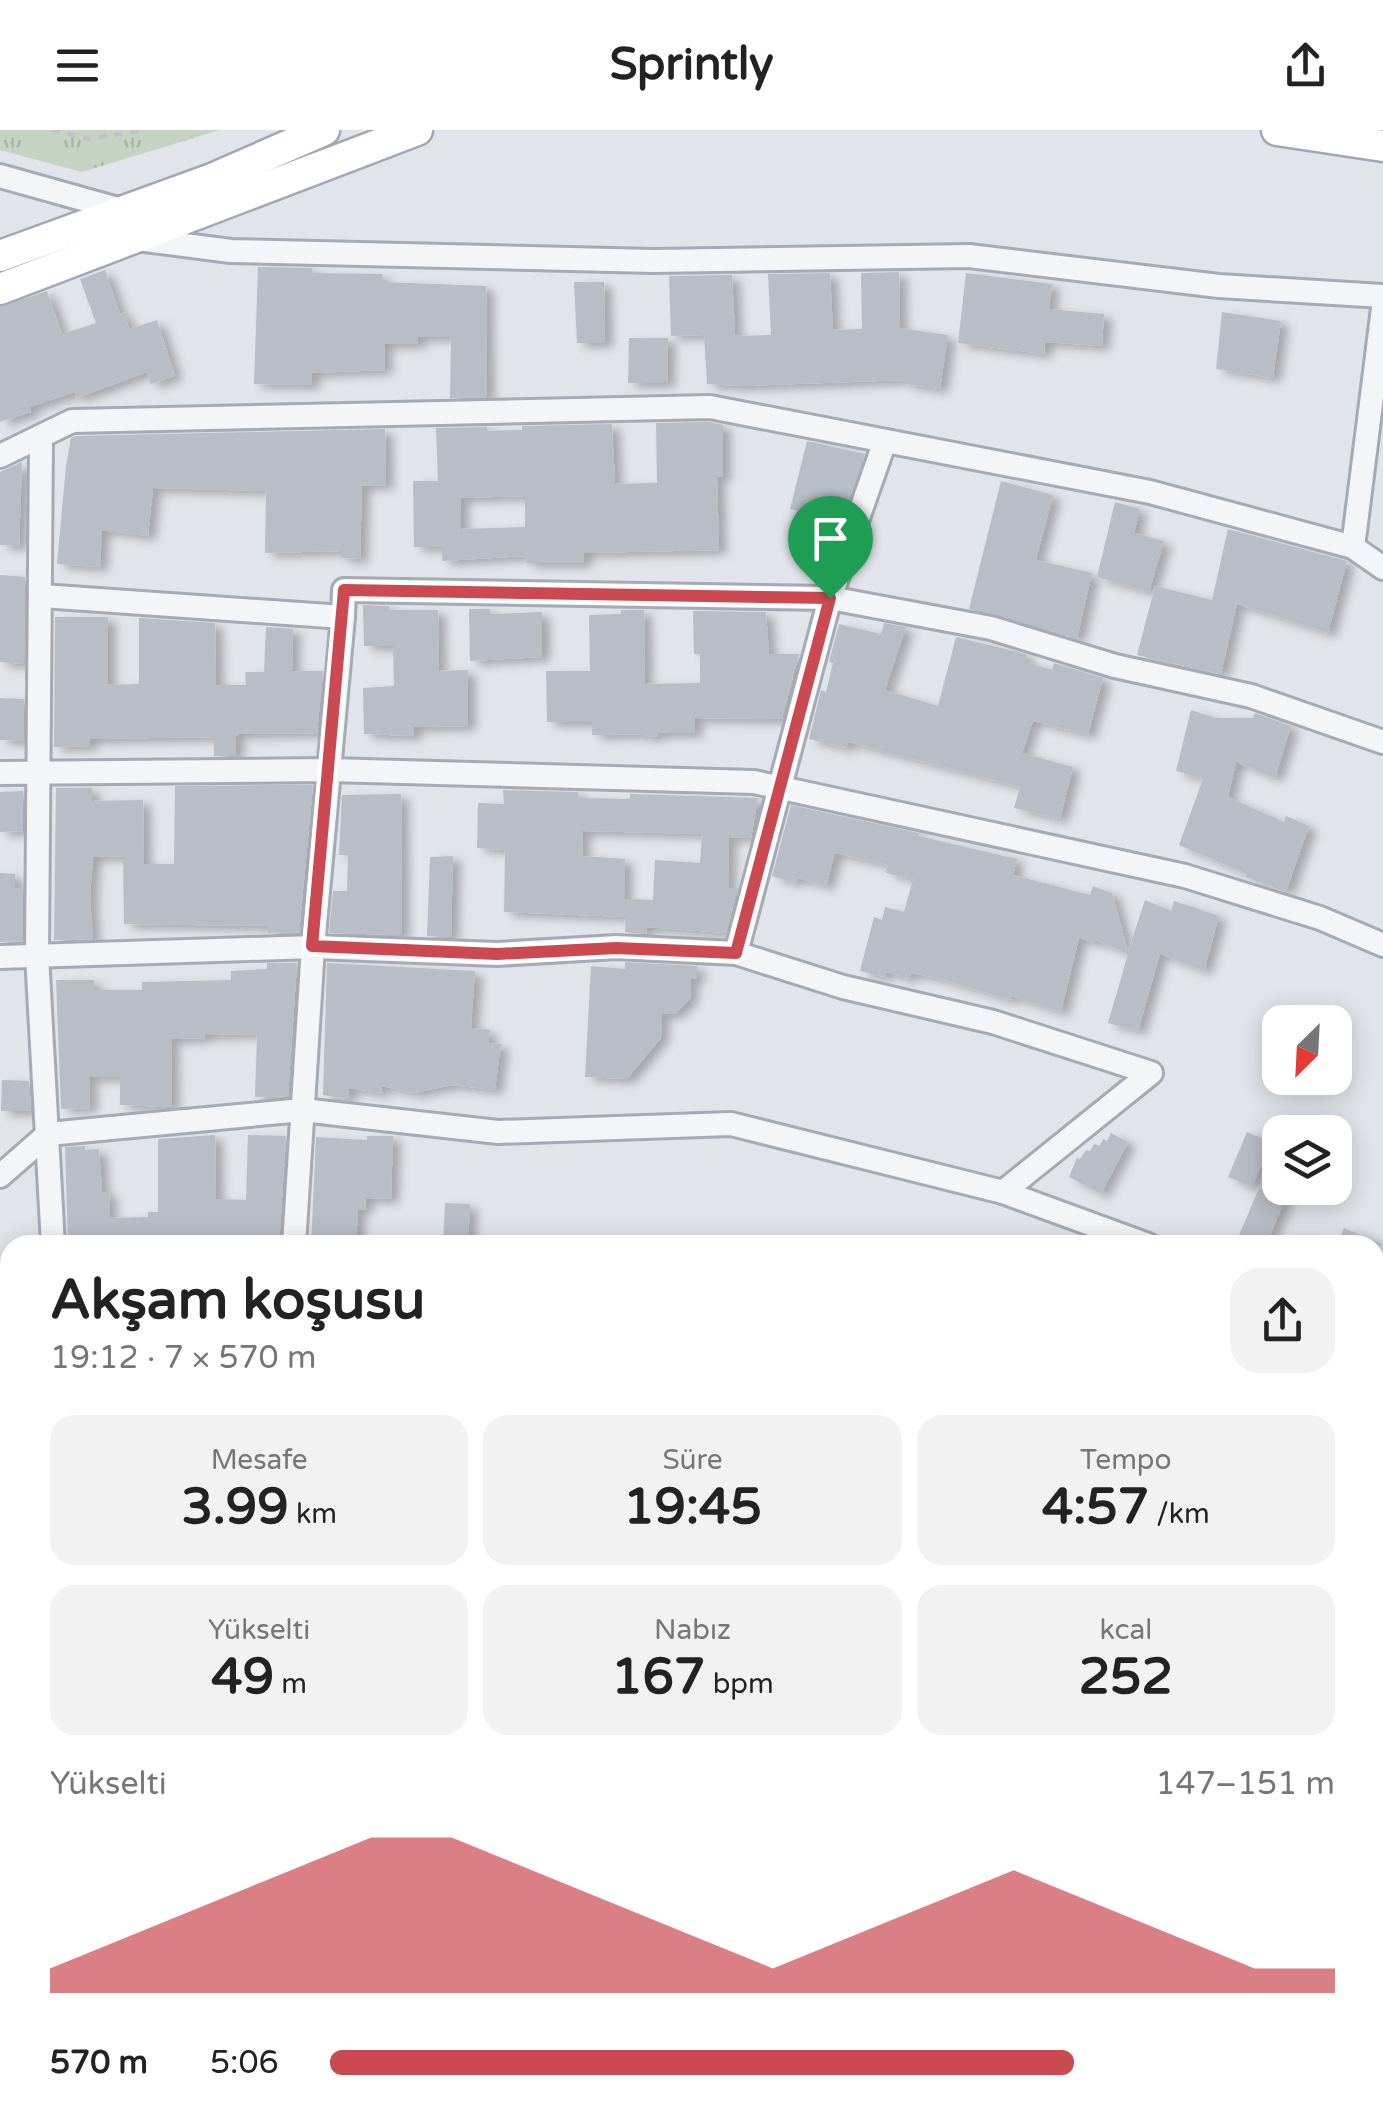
<!DOCTYPE html>
<html lang="tr">
<head>
<meta charset="utf-8">
<style>
  :root { --surface:#fff; --page:#f2f2f2; --text:#222; --muted:#767676; --accent:#cb4a51 }
  body { margin:0; font-family:"Varela Round",sans-serif; background:var(--page); color:var(--text); height:100vh; display:flex; flex-direction:column; font-size:38px; white-space:nowrap }
  * { box-sizing:border-box; margin:0 }
  p { font-size:32px; color:var(--muted) }
  .icon { flex:none; width:55px; height:55px; fill:none; stroke:currentColor; stroke-width:2; stroke-linecap:round; stroke-linejoin:round }
  .map { position:relative; flex:1; overflow:hidden }
  .panel { position:absolute; left:0px; top:1105px; width:1385px; height:888px; display:flex; flex-direction:column; background:var(--surface); border-radius:30px 30px 0 0; box-shadow:0 5px 25px #0003 }
  .panel>* { flex:none }
  .needle { width:65px; rotate:204deg }
  .fabs { position:absolute; left:1262px; top:875px; display:grid; gap:20px }
  .fabs a { display:grid; place-items:center; width:90px; height:90px; border-radius:20px; background:var(--surface); box-shadow:0 5px 25px #0003; font-size:50px }
  .pin { position:absolute; display:grid; place-items:center; width:85px; height:85px; color:#fff; margin:-102px -42px; border-radius:50% 50% 50% 0; rotate:-45deg; box-shadow:0 0 10px #0007 }
  .pin .icon { rotate:45deg }
  .round { display:grid; place-items:center; flex:none; width:105px; height:105px; border-radius:30px; background:var(--page) }
  .head { display:flex; align-items:center; justify-content:space-between; height:170px; padding:0 50px }
  h1 { font-size:55px; font-weight:800; line-height:75px }
  .stats { display:grid; grid-template-columns:repeat(3,1fr); gap:15px; height:170px; padding:10px 50px }
  .stats div { display:grid; align-content:center; border-radius:25px; background:var(--page); text-align:center }
  .stats b { font-size:50px; font-weight:800 }
  .stats small { font-size:28px; font-weight:400 }
  .stats p { font-size:28px }
  .chart { height:280px; padding:20px 50px }
  .chart p { display:flex; justify-content:space-between }
  .chart svg { width:100%; height:180px; margin-top:10px; fill:var(--accent); opacity:.7 }
  ul { padding:0 50px; list-style:none; font-size:32px }
  li { display:grid; grid-template-columns:160px 120px 1fr; align-items:center; height:75px }
  li i { height:25px; border-radius:12px; background:var(--accent) }
  header { display:flex; justify-content:space-between; align-items:center; height:130px; padding:0 50px; background:var(--surface); font-size:45px; font-weight:800 }
  .map>svg:first-child { display:block }
</style>
</head>
<body>
<header><svg class="icon" aria-label="menu" viewBox="0 0 24 24"><path d="M4 6h16M4 12h16M4 18h16"/></svg>Sprintly<svg class="icon" aria-label="share" viewBox="0 0 24 24"><path d="M12 15V3M7 8l5-5 5 5M5 13v7h14v-7"/></svg></header>
<div class="map">
<svg width="1383" height="1992" viewBox="0 0 1383 1992">
  <defs>
    <pattern id="grass-tufts" width="24" height="20" patternUnits="userSpaceOnUse" patternTransform="scale(2.5)"><rect width="24" height="20" fill="#c5d3c3"/><path d="M3 7l-1-3M5 7V3M7 7l1-3M15 17l-1-3M17 17v-4M19 17l1-3" fill="none" stroke="#a9b5a9"/></pattern>
    <filter id="shadow"><feDropShadow dx="8" dy="4.5" stdDeviation="5" flood-color="#0004"/></filter>
  </defs>
  <rect width="100%" height="100%" fill="#e1e4ea"/>
  <polygon fill="url(#grass-tufts)" points="0,0 220,0 82,42 0,20"/>
  <g fill="#b9bdc6" fill-rule="evenodd" filter="url(#shadow)">
    <polygon points="258,137 312,138 312,143 382,144 382,152 486,156 487,267 450,268 451,207 418,207 418,214 384,214 385,240 312,243 312,255 254,254"/>
    <polygon points="105,140 120,184 124,182 129,199 157,190 175,246 151,254 147,242 77,268 75,262 30,277 31,282 0,292 0,177 47,161 62,204 96,193 80,149"/>
    <polygon points="899,142 900,198 948,205 940,259 906,254 906,250 741,256 707,254 704,205 671,206 669,146 732,145 735,204 740,206 771,205 768,144 830,143 833,200 862,199 861,143"/>
    <polygon points="966,143 1052,154 1049,179 1104,184 1102,216 1045,212 1044,224 958,213"/>
    <polygon points="574,152 604,152 605,213 577,213"/>
    <polygon points="1222,182 1281,191 1273,248 1216,239"/>
    <polygon points="629,208 668,208 667,253 628,253"/>
    <path d="M709,292L723,295V347H717L719,420L584,423V433H526L525,426L442,431V417H414L413,351H438L436,298L487,297V301L522,300V296L612,294L615,354L657,353L656,293ZM525,366V397L461,399V368Z"/>
    <polygon points="385,299 386,355 362,356 360,429 341,428 341,421 265,423 266,361 153,358 148,406 102,400 100,437 57,434 66,336 71,308 76,306"/>
    <polygon points="807,311 865,324 841,392 790,379"/>
    <polygon points="22,332 19,416 0,415 0,342"/>
    <polygon points="1001,351 1053,365 1036,430 1092,443 1077,509 969,479"/>
    <polygon points="1115,372 1140,379 1134,403 1164,411 1149,462 1097,447"/>
    <polygon points="1228,399 1347,431 1328,503 1237,474 1221,544 1137,525 1155,456 1212,470"/>
    <polygon points="0,445 25,447 24,534 0,532"/>
    <polygon points="363,475 389,476 389,480 438,480 439,541 468,540 468,596 414,597 414,606 364,604 363,558 394,556 393,516 364,516"/>
    <polygon points="469,479 490,479 490,484 542,482 542,527 470,531"/>
    <polygon points="621,480 644,480 645,554 700,553 700,524 694,524 693,481 766,482 769,524 799,524 782,589 695,588 695,603 658,603 658,606 643,607 643,604 592,605 592,592 547,592 546,541 590,541 589,485 621,484"/>
    <polygon points="55,487 108,487 108,555 139,554 139,488 215,493 216,555 246,555 245,542 264,542 266,497 293,499 292,541 323,541 317,603 239,604 236,606 236,626 214,626 214,607 90,609 90,616 54,617"/>
    <polygon points="884,493 906,497 885,560 938,576 956,507 1026,524 1026,532 1052,540 1054,533 1103,548 1088,605 1033,591 1022,623 1073,637 1060,689 1014,678 1020,657 848,612 846,618 809,609 821,560 826,562 833,533 829,532 839,494 881,504"/>
    <polygon points="0,568 24,569 24,611 0,610"/>
    <polygon points="1191,580 1215,588 1253,588 1255,583 1291,596 1275,648 1236,632 1228,667 1284,692 1286,686 1309,696 1286,762 1245,747 1247,744 1179,715 1203,649 1176,641"/>
    <polygon points="277,655 313,655 299,802 268,803 268,796 124,794 123,726 93,727 90,768 93,809 54,810 56,658 92,658 92,671 143,670 144,734 174,734 175,656"/>
    <path d="M503,660L578,662V668L630,669V664L758,668L751,708L729,707L728,758H738L726,803L647,797L646,804L625,802L626,787L504,782L505,720L477,718L478,673L504,674ZM583,701L702,704L700,733L655,730L653,770L624,769L625,729L582,726Z"/>
    <polygon points="23,661 23,701 0,702 0,662"/>
    <polygon points="401,664 402,805 329,803 333,761 347,761 348,725 339,725 342,665"/>
    <polygon points="791,675 919,703 918,706 1017,729 1013,745 1090,765 1093,756 1112,763 1128,821 1145,770 1171,781 1174,771 1219,786 1204,841 1160,824 1138,901 1108,893 1128,824 1096,810 1093,813 1079,808 1061,882 1011,866 1010,870 938,848 911,843 909,849 886,842 884,847 860,841 874,787 882,790 885,777 904,782 913,749 886,743 888,735 835,723 826,756 798,748 796,753 772,746"/>
    <polygon points="453,726 451,807 427,806 430,727"/>
    <polygon points="0,743 15,744 15,758 23,758 22,811 0,812"/>
    <polygon points="625,832 697,836 697,849 691,849 690,869 675,884 662,884 661,908 627,949 585,947 591,836 625,839"/>
    <polygon points="267,833 297,833 288,966 255,967 257,904 205,905 205,908 171,909 172,977 120,975 120,947 89,947 90,978 61,979 56,850 94,850 94,860 142,860 142,852 231,850 231,841 267,839"/>
    <polygon points="327,833 475,841 471,898 490,900 488,913 501,914 495,960 452,955 414,963 382,956 381,963 349,958 349,969 323,965"/>
    <polygon points="2,950 29,951 31,981 1,981"/>
    <polygon points="1247,1002 1271,1012 1252,1057 1228,1047"/>
    <polygon points="1111,1003 1128,1012 1101,1064 1069,1047 1077,1028 1080,1029 1086,1020 1090,1021 1094,1014 1100,1016 1103,1009 1107,1011"/>
    <polygon points="215,1005 216,1069 246,1070 248,1005 286,1006 279,1115 68,1115 65,1017 85,1016 85,1020 99,1019 102,1062 109,1062 110,1088 148,1087 148,1082 158,1082 158,1009"/>
    <polygon points="367,1006 393,1006 391,1069 366,1068 365,1080 358,1079 356,1115 311,1115 316,1007 367,1010"/>
    <polygon points="1259,1058 1285,1069 1266,1115 1235,1115"/>
    <polygon points="445,1073 470,1074 468,1115 443,1115"/>
    <polygon points="1344,1098 1383,1114 1383,1115 1337,1115"/>
  </g>
  <g fill="none" stroke-linecap="round" stroke-linejoin="round">
    <defs>
      <g id="minor">
        <polyline points="0,46 125,81 137,109 231,121 653,131 969,126 1219,156 1383,166"/>
        <polyline points="41,308 37,825 53,1115"/>
        <polyline points="0,326 72,291 710,277 1150,362 1353,417 1383,438"/>
        <polyline points="1353,417 1383,178"/>
        <polyline points="42,466 343,487 344,460 830,468 991,498 1115,536 1251,566 1383,612"/>
        <polyline points="0,643 330,640 754,652 1185,746 1320,788 1383,815"/>
        <polyline points="736,823 830,468 885,311"/>
        <polyline points="0,827 313,817 497,824 616,817 736,823 843,857 993,892 1151,943 1003,1062"/>
        <polyline points="0,1046 48,1004 302,980 498,1002 731,994 1003,1062 1148,1115"/>
        <polyline points="294,1115 313,817 343,487"/>
        <polyline points="1375,1207 1383,1211"/>
        <polyline points="0,1217 10,1212"/>
        <polyline points="0,1260 10,1286"/>
        <polyline points="1375,1369 1383,1373"/>
        <polyline points="0,1683 10,1705"/>
        <polyline points="0,1806 10,1805"/>
        <polyline points="117,1982 119,1992"/>
        <polyline points="552,1982 574,1992"/>
        <polyline points="928,1982 946,1992"/>
        <polyline points="224,1992 293,1983"/>
      </g>
      <g id="major">
        <polyline points="1277,0 1383,16"/>
        <polyline points="0,126 212,49 324,0"/>
        <polyline points="0,159 417,0"/>
      </g>
    </defs>
    <use href="#minor" stroke="#a6aab4" stroke-width="28"/>
    <use href="#major" stroke="#a1a7b5" stroke-width="35"/>
    <polyline stroke="#bfc2c8" stroke-width="4" stroke-dasharray="8 8" stroke-linecap="butt" points="52,0 89,9 146,0"/>
    <use href="#minor" stroke="#f4f5f8" stroke-width="22"/>
    <use href="#major" stroke="#fff" stroke-width="30"/>
  </g>
  <g fill="none" stroke-linecap="round" stroke-linejoin="round">
    <defs>
      <polygon id="route" points="344,460 830,468 736,823 616,818 497,824 312,816"/>
    </defs>
    <use href="#route" stroke="#fff" stroke-width="20"/>
    <use href="#route" stroke="#cb4a51" stroke-width="12"/>
  </g>
</svg>
<div class="fabs">
<a><svg class="needle" viewBox="-14 -14 28 28"><path d="M0-13l5 13h-10z" fill="#e53935"/><path d="M0 13l5-13h-10z" fill="#767676"/></svg></a>
<a><svg class="icon" aria-label="layers" viewBox="0 0 24 24"><path d="M12 4l9 5-9 5-9-5zM3 14l9 5 9-5"/></svg></a>
</div>
<div class="pin" style="left:830px;top:468px;background:#1e9e55"><svg class="icon" aria-label="arrive" viewBox="0 0 24 24"><path d="M6 21V4h12l-3 4 3 4H6"/></svg></div>
<section class="panel">
<div class="head"><div><h1>Akşam koşusu</h1><p>19:12 · 7 × 570 m</p></div><a class="round"><svg class="icon" aria-label="share" viewBox="0 0 24 24"><path d="M12 15V3M7 8l5-5 5 5M5 13v7h14v-7"/></svg></a></div>
<div class="stats">
<div><p>Mesafe</p><b>3.99<small> km</small></b></div>
<div><p>Süre</p><b>19:45</b></div>
<div><p>Tempo</p><b>4:57<small> /km</small></b></div>
</div>
<div class="stats">
<div><p>Yükselti</p><b>49<small> m</small></b></div>
<div><p>Nabız</p><b>167<small> bpm</small></b></div>
<div><p>kcal</p><b>252</b></div>
</div>
<div class="chart"><p><span>Yükselti</span>147–151 m</p>
<svg viewBox="0 0 160 44" preserveAspectRatio="none"><path d="M0 44V38L10 30L20 22L30 14L40 6L50 6L60 14L70 22L80 30L90 38L100 30L110 22L120 14L130 22L140 30L150 38L160 38V44z"/></svg>
</div>
<ul>
<li><b>570 m</b>5:06<i style="width:74%"></i></li>
</ul>
</section>
</div>
</body>
</html>
